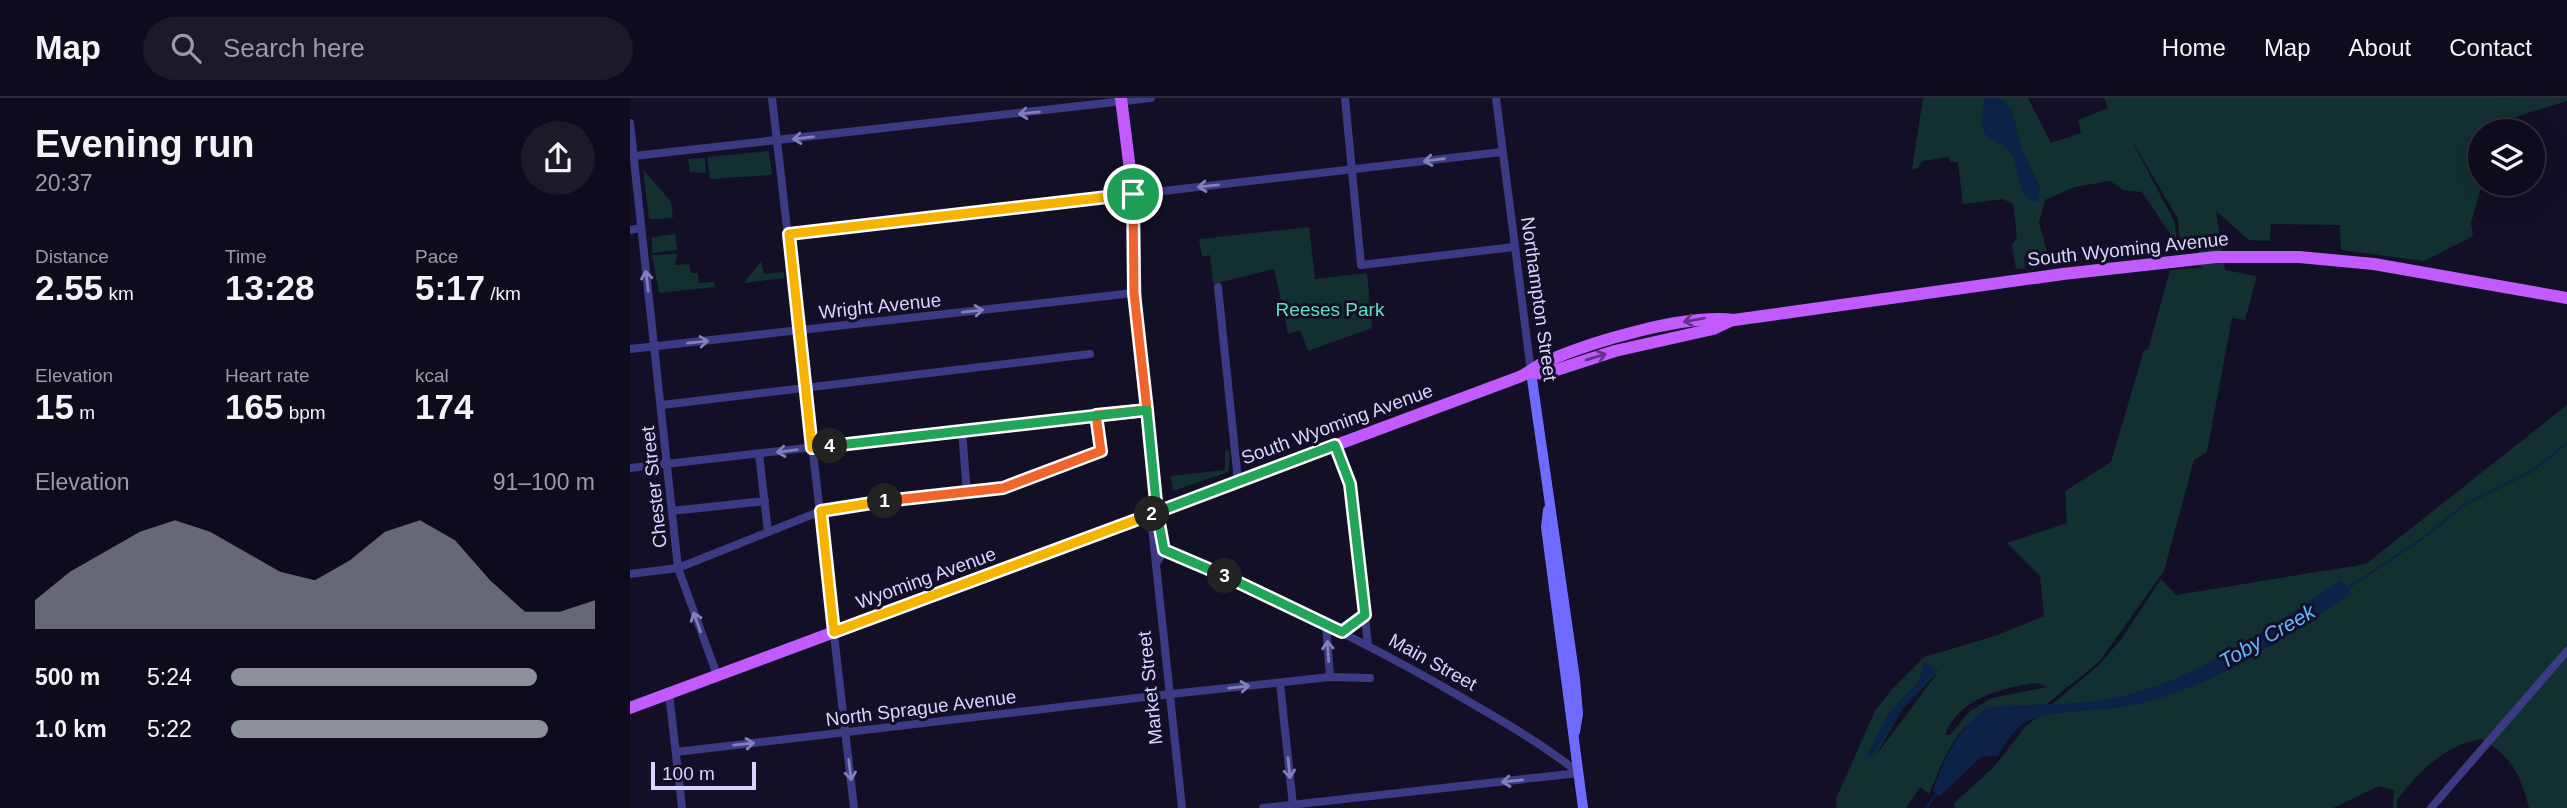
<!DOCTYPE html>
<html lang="en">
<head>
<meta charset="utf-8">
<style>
  :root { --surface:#0e0b1c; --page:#1c1929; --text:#f1f3f6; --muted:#9b9ba3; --line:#2e2b3b; --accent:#8c9099 }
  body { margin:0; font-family:Arial,sans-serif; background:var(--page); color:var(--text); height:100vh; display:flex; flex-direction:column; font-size:26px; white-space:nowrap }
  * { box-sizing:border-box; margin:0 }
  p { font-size:23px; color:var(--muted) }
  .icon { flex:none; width:38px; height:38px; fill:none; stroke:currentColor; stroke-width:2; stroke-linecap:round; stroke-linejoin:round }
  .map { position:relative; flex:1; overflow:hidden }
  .details { display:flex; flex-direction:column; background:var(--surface); width:630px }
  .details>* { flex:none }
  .buttons { position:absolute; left:1838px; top:21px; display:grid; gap:14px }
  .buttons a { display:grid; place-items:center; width:77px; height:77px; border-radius:50%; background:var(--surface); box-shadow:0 7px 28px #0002,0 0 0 2px var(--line); font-size:35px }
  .scale { position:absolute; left:21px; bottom:18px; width:105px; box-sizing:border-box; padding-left:7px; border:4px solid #d9d4ff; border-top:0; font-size:19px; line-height:24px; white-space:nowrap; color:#d9d4ff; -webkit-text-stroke:5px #130f26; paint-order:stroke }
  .pin { position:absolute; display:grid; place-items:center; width:60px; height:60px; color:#fff; margin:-30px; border:4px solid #fff; border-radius:50%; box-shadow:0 2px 7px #0007 }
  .km { position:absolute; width:35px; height:35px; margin:-18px; border-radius:50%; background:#222; color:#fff; font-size:19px; line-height:35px; text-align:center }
  .round { display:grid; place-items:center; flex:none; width:74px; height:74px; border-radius:37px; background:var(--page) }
  .head { display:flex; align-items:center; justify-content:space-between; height:119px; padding:0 35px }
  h1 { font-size:38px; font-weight:800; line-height:52px }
  .metrics { display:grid; grid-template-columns:repeat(3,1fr); gap:10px; height:119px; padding:7px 35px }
  .metrics div { display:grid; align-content:center }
  .metrics b { font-size:35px; font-weight:800 }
  .metrics small { font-size:19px; font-weight:400 }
  .metrics p { font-size:19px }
  .chart { height:196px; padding:14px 35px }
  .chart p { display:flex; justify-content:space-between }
  .chart svg { width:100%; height:126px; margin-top:7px; fill:var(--accent); opacity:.7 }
  ul { padding:0 35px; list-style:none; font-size:23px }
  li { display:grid; grid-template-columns:112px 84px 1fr; align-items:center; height:52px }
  li i { height:18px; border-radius:9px; background:var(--accent) }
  header { display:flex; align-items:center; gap:42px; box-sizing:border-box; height:98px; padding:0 35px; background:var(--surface); border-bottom:2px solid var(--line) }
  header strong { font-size:33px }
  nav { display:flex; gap:38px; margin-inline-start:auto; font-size:24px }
  .search { width:490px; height:63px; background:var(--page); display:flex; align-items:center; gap:18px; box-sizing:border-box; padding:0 24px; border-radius:38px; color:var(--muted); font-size:26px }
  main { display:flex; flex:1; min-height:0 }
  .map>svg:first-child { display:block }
</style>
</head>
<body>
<header>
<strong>Map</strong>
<div class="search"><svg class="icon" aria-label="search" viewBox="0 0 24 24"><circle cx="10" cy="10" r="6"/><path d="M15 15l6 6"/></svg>Search here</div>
<nav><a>Home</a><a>Map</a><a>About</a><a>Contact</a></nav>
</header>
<main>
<section class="details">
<div class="head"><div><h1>Evening run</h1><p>20:37</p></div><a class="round"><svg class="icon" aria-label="share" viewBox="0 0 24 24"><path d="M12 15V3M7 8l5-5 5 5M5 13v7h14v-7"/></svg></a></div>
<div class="metrics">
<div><p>Distance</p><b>2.55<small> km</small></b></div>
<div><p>Time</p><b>13:28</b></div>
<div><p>Pace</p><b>5:17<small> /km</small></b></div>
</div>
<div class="metrics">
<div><p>Elevation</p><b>15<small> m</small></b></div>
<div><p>Heart rate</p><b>165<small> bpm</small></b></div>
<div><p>kcal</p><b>174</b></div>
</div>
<div class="chart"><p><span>Elevation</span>91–100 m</p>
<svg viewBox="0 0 160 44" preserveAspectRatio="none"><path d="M0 44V34L10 24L20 17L30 10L40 6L50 10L60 17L70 24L80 27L90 20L100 10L110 6L120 13L130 27L140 38L150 38L160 34V44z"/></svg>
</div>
<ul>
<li><b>500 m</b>5:24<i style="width:84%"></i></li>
<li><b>1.0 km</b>5:22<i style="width:87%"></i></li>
</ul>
</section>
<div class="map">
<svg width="1937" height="710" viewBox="0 0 1937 710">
  <rect width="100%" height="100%" fill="#130f26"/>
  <g fill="#12302f" fill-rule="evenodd">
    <path d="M1293,0H1355C1350,46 1355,26 1380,53C1388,61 1391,84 1394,95L1410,90L1392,53L1381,12L1370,0H1398L1421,45L1451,35L1448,22L1478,10L1474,0H1937V3L1875,22L1871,33H1850V86H1852L1841,125L1843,138L1794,163L1711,152L1710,127L1641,126L1640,143L1619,142L1586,113L1595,172L1627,178L1615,222L1602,220L1577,354L1564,362L1534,473L1469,564L1414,608C1337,605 1326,632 1299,696L1290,689L1276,710H1207L1206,701L1245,613L1262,591L1294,559L1365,538L1414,518L1410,478L1377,445L1437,425L1435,393L1481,364L1514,252H1518L1540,172L1571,170L1567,146H1550L1548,121L1500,39L1545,125L1547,146H1543L1541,137L1512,94L1493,92L1480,83L1445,89L1415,102L1409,124L1417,154L1394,158L1395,170L1386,171L1382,147L1387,140L1383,106L1373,101L1333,106L1328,64H1320L1319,59L1293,63L1288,70L1282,71ZM1308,572L1273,609L1241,659L1259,615L1289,584L1294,573ZM1309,573L1246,657L1273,610ZM1406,585L1417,589L1362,600L1339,614L1320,637H1315C1329,600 1371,590 1406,585Z"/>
    <polygon points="139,53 142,77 80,81 77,59"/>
    <polygon points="75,60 76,75 60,74 58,61"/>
    <polygon points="13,71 41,104 43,120 19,121"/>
    <polygon points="679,129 685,181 737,175 742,230 678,253 670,232 658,236 644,171 583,186 580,157 572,159 569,141"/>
    <polygon points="45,136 47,152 22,155 22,139"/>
    <polygon points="47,156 45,167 59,166 61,175 68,175 69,185 84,184 85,189 29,195 22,157"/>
    <polygon points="131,163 134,176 154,174 154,180 114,185"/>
    <path d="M1937,307V710H1899C1891,677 1881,658 1852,641C1814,647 1790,673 1767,702V710H1763L1764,692L1749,688L1703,710H1325L1324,705L1364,669L1396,628L1470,566L1492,540L1531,481L1546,497L1736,466Z"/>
    <polygon points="595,352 600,354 598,374 543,393 541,378 595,372"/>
  </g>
  <g fill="#0c2248">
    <path d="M1355,0H1370L1381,12L1392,53L1410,90L1408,104C1389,104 1389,73 1383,58C1379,46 1360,44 1354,34C1349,25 1354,9 1355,0Z"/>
    <path d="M1711,482L1721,495C1651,543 1583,590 1499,608C1475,613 1411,612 1394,625C1382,633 1375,646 1368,658H1352L1312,696L1309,698L1303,693C1314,660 1328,631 1356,610C1397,605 1438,608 1479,601C1566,584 1639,530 1711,482Z"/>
    <polygon points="1294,564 1308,573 1273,609 1241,660 1237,657 1259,615 1289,584"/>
  </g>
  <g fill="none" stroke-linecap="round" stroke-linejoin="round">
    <g stroke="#0c2248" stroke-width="2">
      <polyline points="1718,490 1793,440 1834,407 1902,373 1937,345"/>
      <polyline points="1297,710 1306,696"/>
    </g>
    <g stroke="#3d3a85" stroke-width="8">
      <polyline points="142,0 224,710"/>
      <polyline points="715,0 731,167 884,149"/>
      <polyline points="866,0 901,274"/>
      <polyline points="0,25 48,470 87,577"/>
      <polyline points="4,58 521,0"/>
      <polyline points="0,132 11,130"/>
      <polyline points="159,136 872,54"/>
      <polyline points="588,189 608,383"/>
      <polyline points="0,251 504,195"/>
      <polyline points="32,307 460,256"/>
      <polyline points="332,333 337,395"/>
      <polyline points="705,347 721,386 738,547"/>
      <polyline points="129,356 138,434"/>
      <polyline points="0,370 517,311"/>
      <polyline points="42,413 135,403"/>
      <polyline points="527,414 522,429 552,710"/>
      <path d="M524,447C627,492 727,539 824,595C867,620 910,644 949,675"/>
      <polyline points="526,466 534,452 527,414"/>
      <polyline points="0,476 48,470 191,413 373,390 471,353 466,317"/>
      <polyline points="696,526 700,579"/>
      <polyline points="712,534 735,517"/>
      <polyline points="650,585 663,707"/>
      <polyline points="39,595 52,710"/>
      <polyline points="46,654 541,596 700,579 740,580"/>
      <polyline points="633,710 949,675"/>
      <polyline points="1801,710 1937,553"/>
    </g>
    <g stroke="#6f6bff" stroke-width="10">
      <polyline points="901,274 945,581 948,616 945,634"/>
      <polyline points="918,412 916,429 953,710"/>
    </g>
    <g stroke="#c25bff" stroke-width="12">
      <polyline points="491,0 503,96 506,216 527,414"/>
      <polyline points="901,274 914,276 985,253 1083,231 1102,222"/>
      <path d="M0,610L889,279C899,275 907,267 917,263C964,243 1054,216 1104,222L1433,176L1586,159H1669L1744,166L1937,200"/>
    </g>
  </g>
  <defs><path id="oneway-shaft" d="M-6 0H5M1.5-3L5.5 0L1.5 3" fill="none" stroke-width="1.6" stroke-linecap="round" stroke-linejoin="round" transform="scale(1.75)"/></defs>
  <g stroke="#837fbc">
    <use href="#oneway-shaft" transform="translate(399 15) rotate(174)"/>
    <use href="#oneway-shaft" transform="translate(173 40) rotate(174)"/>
    <use href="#oneway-shaft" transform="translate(804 62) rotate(173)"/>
    <use href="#oneway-shaft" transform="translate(578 88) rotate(174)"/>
    <use href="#oneway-shaft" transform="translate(17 183) rotate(-97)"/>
    <use href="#oneway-shaft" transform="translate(343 213) rotate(-6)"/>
    <use href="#oneway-shaft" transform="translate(68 244) rotate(-6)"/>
    <use href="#oneway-shaft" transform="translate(157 353) rotate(173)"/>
    <use href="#oneway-shaft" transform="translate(67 524) rotate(-110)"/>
    <use href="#oneway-shaft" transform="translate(698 553) rotate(-94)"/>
    <use href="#oneway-shaft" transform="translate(609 589) rotate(-6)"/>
    <use href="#oneway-shaft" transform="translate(114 646) rotate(-6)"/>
    <use href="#oneway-shaft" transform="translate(659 670) rotate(84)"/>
    <use href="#oneway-shaft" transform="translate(220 672) rotate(83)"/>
    <use href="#oneway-shaft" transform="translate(882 683) rotate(174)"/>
  </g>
  <g stroke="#623188">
    <use href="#oneway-shaft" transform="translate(1064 222) rotate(170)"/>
    <use href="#oneway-shaft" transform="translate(966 259) rotate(-17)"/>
  </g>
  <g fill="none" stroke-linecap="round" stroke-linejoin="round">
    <defs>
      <polyline id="split-1" points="255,403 373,390 471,353 466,317 517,312 504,195 503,96"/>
      <polyline id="split-2" points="255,403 191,413 204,534 522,416"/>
      <polyline id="split-3" points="522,416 705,347 720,386 735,517 712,534 595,478"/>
      <polyline id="split-4" points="200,348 517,312 527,414 534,452 595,478"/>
      <polyline id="split-5" points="200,348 182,350 159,136 503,96"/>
    </defs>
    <use href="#split-1" stroke="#fff" stroke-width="14"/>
    <use href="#split-2" stroke="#fff" stroke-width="14"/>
    <use href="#split-3" stroke="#fff" stroke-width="14"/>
    <use href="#split-4" stroke="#fff" stroke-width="14"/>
    <use href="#split-5" stroke="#fff" stroke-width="14"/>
    <use href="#split-1" stroke="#f0652b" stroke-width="9"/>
    <use href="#split-2" stroke="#f5b400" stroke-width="9"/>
    <use href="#split-3" stroke="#22a559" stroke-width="9"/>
    <use href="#split-4" stroke="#22a559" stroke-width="9"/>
    <use href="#split-5" stroke="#f5b400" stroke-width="9"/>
  </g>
  <g text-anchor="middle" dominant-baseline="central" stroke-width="6" stroke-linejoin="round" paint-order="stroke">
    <g font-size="19" fill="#d9d4ff" stroke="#130f26">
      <text transform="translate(1498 151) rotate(-6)">South Wyoming Avenue</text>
      <text transform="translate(909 201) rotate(82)">Northampton Street</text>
      <text transform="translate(250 208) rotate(-6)">Wright Avenue</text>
      <text transform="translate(707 326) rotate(-20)">South Wyoming Avenue</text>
      <text transform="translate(24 389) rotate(-96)">Chester Street</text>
      <text transform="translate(296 480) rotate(-20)">Wyoming Avenue</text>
      <text transform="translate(803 564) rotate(29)">Main Street</text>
      <text transform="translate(520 590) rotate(-96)">Market Street</text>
      <text transform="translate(291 610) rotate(-7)">North Sprague Avenue</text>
    </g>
    <g font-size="19" fill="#5fe0c0" stroke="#130f26">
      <text x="700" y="211">Reeses Park</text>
    </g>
    <g font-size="21" font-style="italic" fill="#62b6ff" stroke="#130f26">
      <text transform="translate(1637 538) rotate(-30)">Toby Creek</text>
    </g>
  </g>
</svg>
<div class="buttons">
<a><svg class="icon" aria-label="layers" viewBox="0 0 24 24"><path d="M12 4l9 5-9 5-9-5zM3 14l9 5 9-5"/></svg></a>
</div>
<div class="scale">100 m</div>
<div class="pin" style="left:503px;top:96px;background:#1e9e55"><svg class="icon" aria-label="arrive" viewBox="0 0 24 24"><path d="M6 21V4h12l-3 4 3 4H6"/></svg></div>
<b class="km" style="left:255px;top:403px">1</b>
<b class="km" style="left:522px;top:416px">2</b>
<b class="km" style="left:595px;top:478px">3</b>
<b class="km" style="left:200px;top:348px">4</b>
</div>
</main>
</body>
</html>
